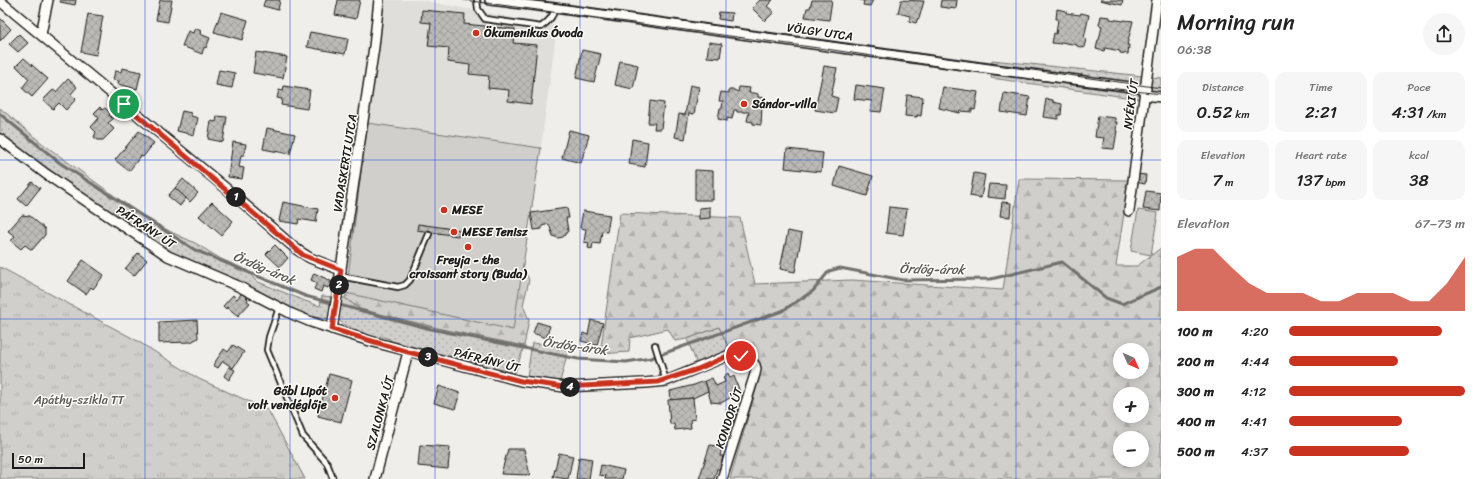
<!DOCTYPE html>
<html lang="en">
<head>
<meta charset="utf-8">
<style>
  :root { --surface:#fff; --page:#f6f6f6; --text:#222; --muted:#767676; --accent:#c8321e }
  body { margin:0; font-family:Sriracha,sans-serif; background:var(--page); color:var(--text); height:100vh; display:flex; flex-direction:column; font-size:15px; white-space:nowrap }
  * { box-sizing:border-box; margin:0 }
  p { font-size:13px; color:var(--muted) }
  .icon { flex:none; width:22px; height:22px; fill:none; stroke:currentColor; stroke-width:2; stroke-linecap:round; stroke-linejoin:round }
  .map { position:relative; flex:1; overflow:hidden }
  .drawer { display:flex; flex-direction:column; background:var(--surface); width:320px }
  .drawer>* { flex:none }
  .needle { width:26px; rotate:135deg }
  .fabs { position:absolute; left:1113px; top:343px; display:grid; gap:8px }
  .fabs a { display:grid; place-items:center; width:36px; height:36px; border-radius:50%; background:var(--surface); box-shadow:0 2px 10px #0003; font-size:20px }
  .scale { position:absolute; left:12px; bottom:10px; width:73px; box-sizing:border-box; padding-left:4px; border:2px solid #1c1c1c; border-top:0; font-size:11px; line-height:14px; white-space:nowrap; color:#1c1c1c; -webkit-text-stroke:3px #fdfcf7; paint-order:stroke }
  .pin { position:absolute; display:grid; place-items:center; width:34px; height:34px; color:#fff; margin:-17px; border:2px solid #fff; border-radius:50%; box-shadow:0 1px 4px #0007 }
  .km { position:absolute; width:20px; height:20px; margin:-10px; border-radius:50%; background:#222; color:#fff; font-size:11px; line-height:20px; text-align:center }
  .round { display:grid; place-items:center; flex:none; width:42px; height:42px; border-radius:21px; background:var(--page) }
  .headline { display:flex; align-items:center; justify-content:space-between; height:68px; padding:0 16px }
  h1 { font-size:22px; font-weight:600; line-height:30px }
  .stats { display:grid; grid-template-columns:repeat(3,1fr); gap:6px; height:68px; padding:4px 16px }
  .stats div { display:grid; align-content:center; border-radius:10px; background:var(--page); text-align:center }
  .stats b { font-size:17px; font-weight:600 }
  .stats small { font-size:11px; font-weight:400 }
  .stats p { font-size:11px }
  .chart { height:112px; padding:8px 16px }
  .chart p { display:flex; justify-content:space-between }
  .chart svg { width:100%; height:72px; margin-top:4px; fill:var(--accent); opacity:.7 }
  ul { padding:0 16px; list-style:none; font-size:13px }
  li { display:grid; grid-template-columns:64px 48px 1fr; align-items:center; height:30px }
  li i { height:10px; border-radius:5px; background:var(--accent) }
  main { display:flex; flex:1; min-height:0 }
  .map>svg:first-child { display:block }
</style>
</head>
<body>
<main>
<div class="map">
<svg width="1161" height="479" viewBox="0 0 1161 479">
  <defs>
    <pattern id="grass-dots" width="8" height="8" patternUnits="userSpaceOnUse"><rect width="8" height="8" fill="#d0cfcc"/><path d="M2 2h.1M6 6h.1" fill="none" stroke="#b2b1af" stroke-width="1.8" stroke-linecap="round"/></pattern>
    <pattern id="forest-firs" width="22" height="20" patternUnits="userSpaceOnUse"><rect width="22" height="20" fill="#d0cfcc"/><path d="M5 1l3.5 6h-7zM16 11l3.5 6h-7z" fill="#b2b1af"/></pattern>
    <pattern id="park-tufts" width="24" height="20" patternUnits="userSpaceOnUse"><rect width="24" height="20" fill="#d0cfcc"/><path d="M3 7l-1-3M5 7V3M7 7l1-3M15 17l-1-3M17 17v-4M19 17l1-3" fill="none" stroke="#b2b1af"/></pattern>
    <pattern id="building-cross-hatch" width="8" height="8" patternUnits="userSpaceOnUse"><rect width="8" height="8" fill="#bbbab6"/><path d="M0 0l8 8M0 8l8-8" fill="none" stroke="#a09f9c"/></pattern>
  </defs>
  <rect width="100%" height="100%" fill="#f0eeea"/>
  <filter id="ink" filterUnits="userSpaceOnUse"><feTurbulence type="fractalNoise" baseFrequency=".025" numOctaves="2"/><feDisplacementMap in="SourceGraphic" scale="8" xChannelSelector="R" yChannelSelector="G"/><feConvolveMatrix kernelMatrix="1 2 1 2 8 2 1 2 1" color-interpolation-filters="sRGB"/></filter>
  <g filter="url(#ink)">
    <polygon fill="#e0deda" points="385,0 420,0 557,26 541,148 367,123"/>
    <g fill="url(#grass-dots)" stroke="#767674">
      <polygon points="992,60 1161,78 1161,102 991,78"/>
      <polygon points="0,108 43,144 138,213 171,232 195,243 221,259 247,270 256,281 305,301 320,306 322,296 345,298 360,309 442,329 524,346 515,373 432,355 390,342 390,339 380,336 378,339 344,325 339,320 314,317 290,310 169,253 38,162 36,164 0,133"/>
      <polygon points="719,327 730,350 697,364 687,339"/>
      <polygon points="532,343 569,347 560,382 545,380 527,376"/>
    </g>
    <g fill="url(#forest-firs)" stroke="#767674" fill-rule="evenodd">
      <path d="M1019,179L1129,180L1116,266H1137L1161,248V479H730L759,379L760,369L730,350L719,327L687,339L675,341L668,329L630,338L629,352L600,354L620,213L740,218L755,284L852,280L1003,290ZM1120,350H1142V372H1120ZM1120,394H1142V416H1120ZM1120,438H1142V460H1120Z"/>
      <polygon points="518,253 529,280 523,305 529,320 524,346 442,329 360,309 345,298 346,293"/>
    </g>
    <polygon fill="url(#park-tufts)" stroke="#767674" points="0,267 134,339 199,379 268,410 305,479 0,479"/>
    <g fill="#d0cfcc" stroke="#767674">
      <polygon points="367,123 541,148 513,330 346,293"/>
      <polygon points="1138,210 1158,213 1151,255 1131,251"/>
    </g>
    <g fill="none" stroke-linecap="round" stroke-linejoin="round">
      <polyline stroke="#706f6d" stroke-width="3" points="0,114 60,163 195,250 305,296 431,329 578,359 626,362 651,358 782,311 813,291 829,271 840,268 903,280 991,279 1062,262 1106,298 1122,304 1161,287"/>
    </g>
    <g fill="url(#building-cross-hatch)" stroke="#1c1c1c">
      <polygon points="61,0 76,0 75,5 60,2"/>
      <polygon points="160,0 172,0 168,22 156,20"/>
      <polygon points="265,0 280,0 278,10 263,6"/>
      <polygon points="338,0 360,0 356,19 335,15"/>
      <polygon points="760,0 773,0 767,6 774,12 765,21 752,8"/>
      <polygon points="812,0 832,0 829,20 805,17 807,8 810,8"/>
      <polygon points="860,0 873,0 870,6 863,5 864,1"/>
      <polygon points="901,0 924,1 919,19 918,18 916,23 909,21 910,16 898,13"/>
      <polygon points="941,0 957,0 956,9 940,7"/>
      <polygon points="1100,0 1123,0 1122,5"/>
      <polygon points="1057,9 1066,11 1066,13 1080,15 1081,13 1089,15 1084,38 1086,39 1084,48 1077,46 1077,45 1061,42 1061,44 1052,43 1054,33 1056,34 1058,19 1056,19"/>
      <polygon points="422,10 465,14 464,24 515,29 513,43 537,45 531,104 508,101 509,90 488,88 489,76 469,74 470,65 448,62 449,48 428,46 431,23 421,22"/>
      <polygon points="221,12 248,20 242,40 214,32"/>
      <polygon points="719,12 732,13 731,21 718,19"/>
      <polygon points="88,14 103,16 96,55 81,52"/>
      <polygon points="1101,16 1110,17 1110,19 1124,21 1124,20 1133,21 1127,45 1129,45 1128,54 1120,53 1120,51 1105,48 1104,51 1096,49 1098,40 1099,40 1102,26 1099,25"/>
      <polygon points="0,18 11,29 0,41"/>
      <polygon points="195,28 201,31 200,34 210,38 206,48 204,47 202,54 182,46 188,31 193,33"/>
      <polygon points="310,32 348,39 345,54 307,47"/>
      <polygon points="19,34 28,43 18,52 9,44"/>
      <polygon points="709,42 722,44 720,58 707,57"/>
      <polygon points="582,50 601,54 594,82 576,78"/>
      <polygon points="256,52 287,57 283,78 253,73"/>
      <polygon points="24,58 48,79 32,97 22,88 29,79 16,66"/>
      <polygon points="620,61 638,65 633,89 615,85"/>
      <polygon points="824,66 837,68 831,96 838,98 835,113 815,110"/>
      <polygon points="122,68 141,72 137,89 118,84 119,81 113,80 115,71 121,72"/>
      <polygon points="219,70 235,73 232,88 216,85"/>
      <polygon points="68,79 77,87 71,94 76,99 66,110 59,103 53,109 43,100 53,90 56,92"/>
      <polygon points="690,85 699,87 694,114 689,113 685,139 675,137 679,114 685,115"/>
      <polygon points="856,85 885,89 881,112 870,111 872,101 854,99"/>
      <polygon points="284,86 310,90 307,109 281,105 282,99 277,98 279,90 283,91"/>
      <polygon points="739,87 750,88 749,93 754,93 758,94 758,97 766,98 765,107 762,106 761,125 753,124 753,122 747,121 749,112 737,112 737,110 734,110 732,119 727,118 727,121 718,119 720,108 722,108 723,101 719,101 721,92 729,93 729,90 734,90 738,92"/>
      <polygon points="943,87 978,92 975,110 972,109 972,112 961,111 960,113 939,108"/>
      <polygon points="1004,93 1030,97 1027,116 1001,112"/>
      <polygon points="907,95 923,97 921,116 917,115 917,117 905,116"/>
      <polygon points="1046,99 1053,100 1053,102 1062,104 1061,115 1058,115 1058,119 1043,117"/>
      <polygon points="650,101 664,103 661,129 654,129 655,123 648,123"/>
      <polygon points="100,107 102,110 105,108 110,113 109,115 113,119 108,123 114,129 103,140 98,140 94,137 96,132 91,127 99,118 94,113"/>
      <polygon points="182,111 191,113 191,116 198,118 194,135 177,131"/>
      <polygon points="217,116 227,117 223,142 208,139 211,121 216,122"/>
      <polygon points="1098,116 1115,118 1115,122 1117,122 1116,130 1117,131 1114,149 1102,148 1104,138 1095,137"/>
      <polygon points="267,128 295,134 290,154 263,149"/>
      <polygon points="569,130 589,135 581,163 562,158"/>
      <polygon points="139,131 154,143 143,157 141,156 129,171 115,160"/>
      <polygon points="632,139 648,142 645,167 629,164"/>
      <polygon points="233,142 246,144 244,155 241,155 239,167 244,168 242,179 228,177"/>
      <polygon points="787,149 823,153 821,172 785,168"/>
      <polygon points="839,166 873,176 867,196 834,186"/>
      <polygon points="695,170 713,171 713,200 695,200"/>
      <polygon points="974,173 985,175 981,198 970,196"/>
      <polygon points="1136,174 1146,175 1145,184 1135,182"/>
      <polygon points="183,179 198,193 190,202 175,188"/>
      <polygon points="32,182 40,188 26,206 18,199"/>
      <polygon points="989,184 1006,185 1005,199 987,197"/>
      <polygon points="175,188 186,198 180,206 168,196"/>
      <polygon points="1146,191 1161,193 1160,211 1143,209"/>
      <polygon points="212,202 233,221 221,235 199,216"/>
      <polygon points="283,202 318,209 316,222 299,219 298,224 279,221"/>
      <polygon points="1002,202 1011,203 1010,217 1000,216"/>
      <polygon points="710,207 710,218 699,219 699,208"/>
      <polygon points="889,207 907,209 903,235 886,233"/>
      <polygon points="567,208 569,218 566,218 568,231 563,237 558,238 553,236 549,224 542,226 542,229 534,230 531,213"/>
      <polygon points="583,211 610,215 607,232 602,231 600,244 593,243 592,249 588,248 589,243 584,242 586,229 580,228"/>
      <polygon points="22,215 30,216 45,229 45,235 32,250 25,245 21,249 11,241 15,236 8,231"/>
      <polygon points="418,224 460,230 458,236 417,230"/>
      <polygon points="788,231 802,234 795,272 780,269"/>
      <polygon points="275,245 288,258 280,267 266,254"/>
      <polygon points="138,253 147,260 134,276 125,269"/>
      <polygon points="83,260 104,275 93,289 91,287 86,294 68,281"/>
      <polygon points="314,273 331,281 328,288 323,286 321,292 314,289 317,283 311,280"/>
      <polygon points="242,293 248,299 247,301 250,303 238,316 227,307 226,309 223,306 233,295 237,299"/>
      <polygon points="197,320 198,338 191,342 159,343 159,322"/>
      <polygon points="591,320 603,323 597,345 581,341 583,333 588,335"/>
      <polygon points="537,322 550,326 546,338 533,333"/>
      <polygon points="233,345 244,352 233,368 223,361 218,368 213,365 224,349 228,352"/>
      <polygon points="229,367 235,370 229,380 224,376"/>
      <polygon points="728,373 730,378 734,376 740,392 721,403 711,402 705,381 712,378 716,386 725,382 723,377"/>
      <polygon points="329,374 352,380 341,422 318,416"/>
      <polygon points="705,381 708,391 693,398 671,400 670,391 694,385"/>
      <polygon points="439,386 460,393 455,409 434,403"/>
      <polygon points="693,398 695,419 690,420 691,428 675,430 674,424 670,424 668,400"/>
      <polygon points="420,445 450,447 448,469 418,466"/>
      <polygon points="710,445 722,447 720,456 723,456 720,469 717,469 714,479 699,479"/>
      <polygon points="508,449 524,449 530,475 501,474"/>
      <polygon points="559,453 573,456 568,479 553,477"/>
      <polygon points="579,457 592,459 589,479 576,479"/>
      <polygon points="601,465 624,470 622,479 605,479 606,476 599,475"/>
    </g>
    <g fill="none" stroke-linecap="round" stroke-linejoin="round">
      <defs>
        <g id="service">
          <path d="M477,0L478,9L485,19L541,27C548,22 554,16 555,8"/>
          <polyline points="340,276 398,287 405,285 410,280 429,234"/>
          <polyline points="279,308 269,337 267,350 303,436 327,463 333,479"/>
          <polyline points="655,345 666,381"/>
        </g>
        <g id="minor">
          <polyline points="490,0 555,8 978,67 1146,89"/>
          <polyline points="0,1 228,190 296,249 310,258 341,270"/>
          <polyline points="41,34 48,0"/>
          <polyline points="1145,95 1161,97"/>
          <polyline points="0,139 46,174 168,256 238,286 292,314 311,322 370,341 521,381 565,387 645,383 666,381 732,354 741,356 751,361 755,365 756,369 755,374 722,479"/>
          <polyline points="1129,211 1157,0"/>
          <polyline points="332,329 374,47 379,0"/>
          <polyline points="375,479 408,352"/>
        </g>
      </defs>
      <use href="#service" stroke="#1c1c1c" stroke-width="8"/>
      <use href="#minor" stroke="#1c1c1c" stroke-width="12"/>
      <use href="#service" stroke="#fdfcf7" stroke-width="4.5"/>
      <use href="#minor" stroke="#fdfcf7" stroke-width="9"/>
      <g stroke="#1c1c1c" stroke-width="1">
        <polyline points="464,0 833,50 1002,76 1161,94"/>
        <polyline points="525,0 560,4 1161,88"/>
      </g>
    </g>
  </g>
  <g fill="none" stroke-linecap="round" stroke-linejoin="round" filter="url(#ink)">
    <defs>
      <polyline id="route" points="124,104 303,255 341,270 332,329 408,352 521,381 565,387 658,382 698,369 732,354 741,356"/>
    </defs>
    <use href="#route" stroke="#fff" stroke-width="8"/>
    <use href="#route" stroke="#c8321e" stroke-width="5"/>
  </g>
  <path fill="none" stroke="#1d4ed8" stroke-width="1" stroke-opacity="0.55" d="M145,0V479M290,0V479M435,0V479M580,0V479M726,0V479M871,0V479M1016,0V479M0,160H1161M0,319H1161"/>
  <g fill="#c8321e" stroke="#fdfcf7" stroke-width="1.5">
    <circle cx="476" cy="33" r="4"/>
    <circle cx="744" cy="104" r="4"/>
    <circle cx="444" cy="210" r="4"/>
    <circle cx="454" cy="232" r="4"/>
    <circle cx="468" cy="247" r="4"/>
    <circle cx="335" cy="398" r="4"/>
  </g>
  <g text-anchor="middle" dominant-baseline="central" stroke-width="3" stroke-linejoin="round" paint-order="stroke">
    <g font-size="12" fill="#1c1c1c" stroke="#fdfcf7">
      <text transform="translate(820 32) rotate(8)">VÖLGY UTCA</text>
      <text transform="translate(1131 104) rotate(-82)">NYÉKI ÚT</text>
      <text transform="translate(345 163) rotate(-81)">VADASKERTI UTCA</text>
      <text transform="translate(146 227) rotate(33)">PÁFRÁNY ÚT</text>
      <text transform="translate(487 360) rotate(14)">PÁFRÁNY ÚT</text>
      <text transform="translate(380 413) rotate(-75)">SZALONKA ÚT</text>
      <text transform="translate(729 418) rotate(-72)">KONDOR ÚT</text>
    </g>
    <g font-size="12" font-weight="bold" fill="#1c1c1c" stroke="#fdfcf7" text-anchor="start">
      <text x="484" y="33">Ökumenikus Óvoda</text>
      <text x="752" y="104">Sándor-villa</text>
      <text x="452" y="210">MESE</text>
      <text x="462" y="232">MESE Tenisz</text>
      <text x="468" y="260" text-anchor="middle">Freyja - the<tspan x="468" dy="14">croissant story (Buda)</tspan></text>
      <text x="327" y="391" text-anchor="end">Gőbl Lipót<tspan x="327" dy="14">volt vendéglője</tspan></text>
    </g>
    <g font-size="12" fill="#5b5b5a" stroke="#fdfcf7">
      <text x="79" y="400">Apáthy-szikla TT</text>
    </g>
    <g font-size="13" font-style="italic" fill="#5b5b59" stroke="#fdfcf7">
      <text transform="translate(264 268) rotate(23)">Ördög-árok</text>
      <text transform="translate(932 269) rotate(1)">Ördög-árok</text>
      <text transform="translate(575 346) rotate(8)">Ördög-árok</text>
    </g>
  </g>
</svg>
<div class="fabs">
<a><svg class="needle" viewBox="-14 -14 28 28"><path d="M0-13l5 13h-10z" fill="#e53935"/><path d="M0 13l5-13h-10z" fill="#767676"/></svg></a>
<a>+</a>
<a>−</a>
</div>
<div class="scale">50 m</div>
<div class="pin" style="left:124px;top:104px;background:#1e9e55"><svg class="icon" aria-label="arrive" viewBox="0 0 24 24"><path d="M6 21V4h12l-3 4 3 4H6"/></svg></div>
<div class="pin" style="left:741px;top:356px;background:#d93025"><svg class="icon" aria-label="check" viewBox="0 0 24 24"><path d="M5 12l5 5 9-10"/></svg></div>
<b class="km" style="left:236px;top:197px">1</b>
<b class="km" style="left:339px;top:285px">2</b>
<b class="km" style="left:428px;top:357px">3</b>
<b class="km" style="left:570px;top:387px">4</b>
</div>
<section class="drawer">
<div class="headline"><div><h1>Morning run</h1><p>06:38</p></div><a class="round"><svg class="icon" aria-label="share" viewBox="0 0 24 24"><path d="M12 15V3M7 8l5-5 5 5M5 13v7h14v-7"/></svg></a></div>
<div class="stats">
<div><p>Distance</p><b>0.52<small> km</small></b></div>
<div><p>Time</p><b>2:21</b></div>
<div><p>Pace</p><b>4:31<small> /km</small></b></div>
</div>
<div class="stats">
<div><p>Elevation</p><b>7<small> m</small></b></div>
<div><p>Heart rate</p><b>137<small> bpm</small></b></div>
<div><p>kcal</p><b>38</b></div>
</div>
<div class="chart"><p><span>Elevation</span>67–73 m</p>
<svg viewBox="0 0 160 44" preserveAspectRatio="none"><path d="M0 44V11L10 6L20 6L30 17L40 27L50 33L60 33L70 33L80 38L90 38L100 33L110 33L120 33L130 38L140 38L150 27L160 11V44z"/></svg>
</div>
<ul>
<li><b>100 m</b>4:20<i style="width:87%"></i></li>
<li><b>200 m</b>4:44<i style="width:62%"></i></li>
<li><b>300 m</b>4:12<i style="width:100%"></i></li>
<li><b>400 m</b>4:41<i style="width:64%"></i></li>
<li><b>500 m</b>4:37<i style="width:68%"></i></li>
</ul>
</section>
</main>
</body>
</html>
